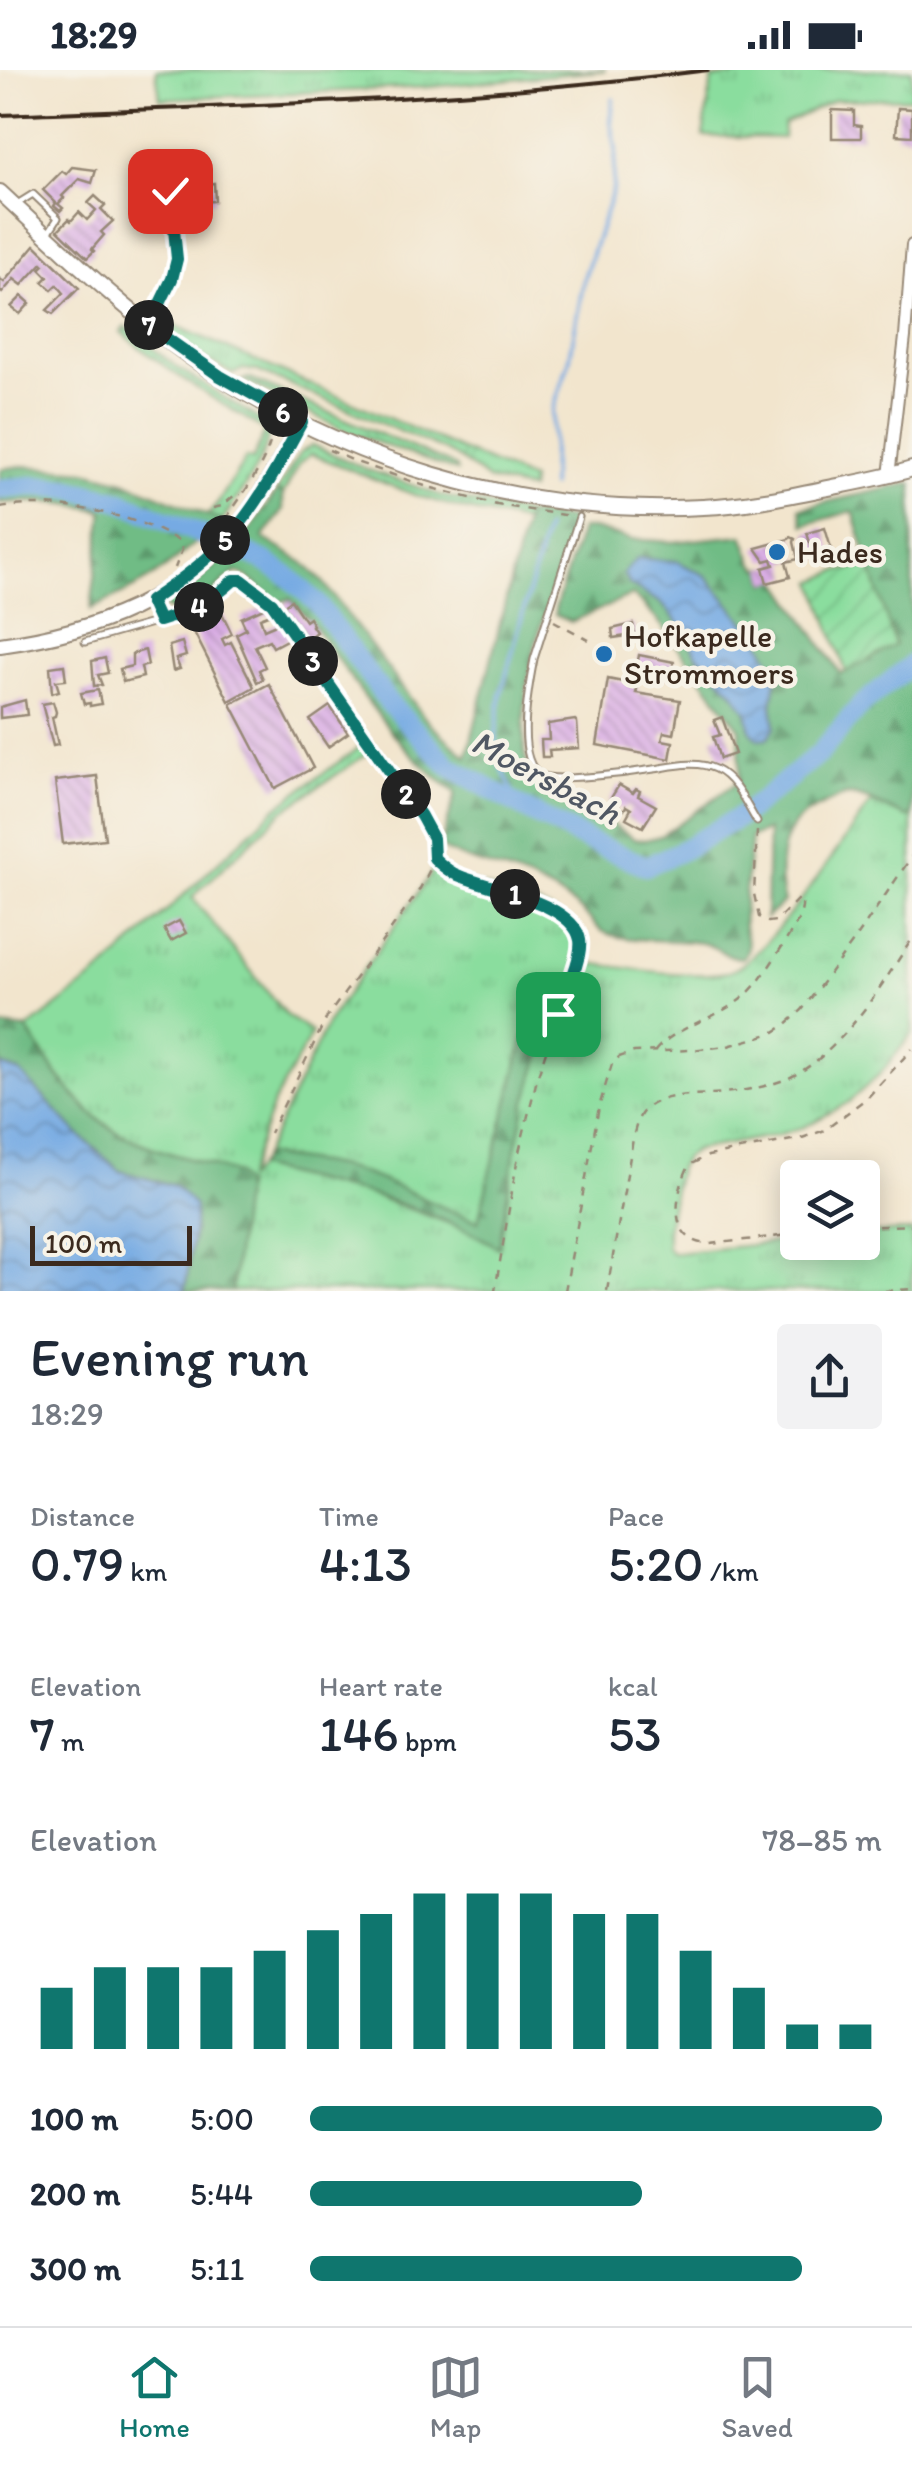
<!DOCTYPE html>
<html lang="en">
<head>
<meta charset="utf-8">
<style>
  :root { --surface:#fff; --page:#f2f2f3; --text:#1f2937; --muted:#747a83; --line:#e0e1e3; --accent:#0f766e }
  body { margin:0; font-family:Itim,sans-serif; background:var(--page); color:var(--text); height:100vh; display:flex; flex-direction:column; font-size:38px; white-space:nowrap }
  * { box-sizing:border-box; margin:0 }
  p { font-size:32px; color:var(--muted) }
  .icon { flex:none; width:55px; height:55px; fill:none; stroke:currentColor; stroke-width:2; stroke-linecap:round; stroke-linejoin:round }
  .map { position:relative; height:1221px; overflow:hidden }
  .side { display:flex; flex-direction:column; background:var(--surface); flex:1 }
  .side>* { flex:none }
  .controls { position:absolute; left:780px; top:1090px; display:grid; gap:20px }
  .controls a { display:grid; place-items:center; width:100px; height:100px; border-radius:10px; background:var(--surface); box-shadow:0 5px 25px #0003; font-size:50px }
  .scale { position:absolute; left:30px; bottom:25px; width:162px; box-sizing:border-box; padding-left:10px; border:5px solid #3b2a1e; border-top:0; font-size:28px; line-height:35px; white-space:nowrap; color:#3b2a1e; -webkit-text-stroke:8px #f7f3e8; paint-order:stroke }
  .pin { position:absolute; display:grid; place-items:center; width:85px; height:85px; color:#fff; margin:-42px; border-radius:20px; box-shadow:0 5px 15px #0006 }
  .km { position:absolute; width:50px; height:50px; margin:-25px; border-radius:50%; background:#222; color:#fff; font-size:28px; line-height:50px; text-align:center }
  .round { display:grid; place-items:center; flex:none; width:105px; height:105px; border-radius:10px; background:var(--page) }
  .overview { display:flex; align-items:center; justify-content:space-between; height:170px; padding:0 30px }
  h1 { font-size:55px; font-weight:600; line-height:75px }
  .figures { display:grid; grid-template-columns:repeat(3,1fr); gap:15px; height:170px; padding:10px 30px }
  .figures div { display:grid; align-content:center }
  .figures b { font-size:50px; font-weight:600 }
  .figures small { font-size:28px; font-weight:400 }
  .figures p { font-size:28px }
  .chart { height:280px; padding:20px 30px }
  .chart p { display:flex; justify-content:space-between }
  .chart svg { width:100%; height:180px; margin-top:10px; stroke:var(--accent); stroke-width:6 }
  ul { padding:0 30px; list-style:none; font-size:32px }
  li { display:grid; grid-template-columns:160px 120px 1fr; align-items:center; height:75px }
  li i { height:25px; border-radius:12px; background:var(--accent) }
  .status { display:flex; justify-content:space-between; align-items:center; height:70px; padding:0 50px; background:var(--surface); direction:ltr }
  .status svg { height:28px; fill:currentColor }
  .tabs { display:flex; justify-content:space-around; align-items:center; height:140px; border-top:2px solid var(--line); background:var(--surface); font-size:28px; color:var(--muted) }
  .tabs a { display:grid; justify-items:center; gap:5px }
  .tabs .selected { color:var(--accent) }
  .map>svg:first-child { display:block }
</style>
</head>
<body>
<div class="status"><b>18:29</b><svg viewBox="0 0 49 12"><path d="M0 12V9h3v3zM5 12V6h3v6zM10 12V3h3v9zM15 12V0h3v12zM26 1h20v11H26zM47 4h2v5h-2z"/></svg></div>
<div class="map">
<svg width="912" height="1221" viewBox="0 0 912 1221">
  <defs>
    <pattern id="grass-tufts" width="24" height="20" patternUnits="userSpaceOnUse" patternTransform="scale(2.5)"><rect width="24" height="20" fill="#8add9e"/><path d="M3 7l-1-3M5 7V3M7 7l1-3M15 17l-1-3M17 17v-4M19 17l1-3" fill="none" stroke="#78be88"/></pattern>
    <pattern id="forest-firs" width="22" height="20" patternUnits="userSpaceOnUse" patternTransform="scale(2.5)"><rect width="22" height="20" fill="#6fbc85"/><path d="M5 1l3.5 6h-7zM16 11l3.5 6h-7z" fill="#5c996c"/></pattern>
    <pattern id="garden-furrows" width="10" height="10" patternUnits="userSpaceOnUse" patternTransform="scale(2.5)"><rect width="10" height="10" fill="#8add9e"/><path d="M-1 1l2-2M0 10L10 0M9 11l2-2" fill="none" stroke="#78be88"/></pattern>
    <pattern id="water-waves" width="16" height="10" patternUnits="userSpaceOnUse" patternTransform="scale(2.5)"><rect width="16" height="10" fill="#76aae3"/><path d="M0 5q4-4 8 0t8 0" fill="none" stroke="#628bb7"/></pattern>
    <pattern id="building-back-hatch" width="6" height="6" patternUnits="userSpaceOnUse" patternTransform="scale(2.5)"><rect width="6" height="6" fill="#daaee5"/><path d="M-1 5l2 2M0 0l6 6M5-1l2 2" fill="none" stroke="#b28eb9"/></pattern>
  </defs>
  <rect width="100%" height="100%" fill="#f7f3e8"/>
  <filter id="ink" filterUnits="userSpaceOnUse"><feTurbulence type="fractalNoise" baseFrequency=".01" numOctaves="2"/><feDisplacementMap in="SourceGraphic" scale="20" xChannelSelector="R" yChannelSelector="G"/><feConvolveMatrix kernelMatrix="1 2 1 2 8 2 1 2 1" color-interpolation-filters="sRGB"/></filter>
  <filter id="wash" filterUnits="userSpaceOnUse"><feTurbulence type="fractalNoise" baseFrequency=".0048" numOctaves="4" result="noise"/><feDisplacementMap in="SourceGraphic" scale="40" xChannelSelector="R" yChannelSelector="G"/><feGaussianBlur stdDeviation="2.25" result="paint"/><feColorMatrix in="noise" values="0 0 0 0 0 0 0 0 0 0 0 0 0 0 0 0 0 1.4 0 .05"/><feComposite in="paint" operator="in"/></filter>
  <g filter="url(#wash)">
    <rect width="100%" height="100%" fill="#f2e5cd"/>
    <g fill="url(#grass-tufts)" stroke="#62845e" stroke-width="2.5">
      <polygon points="156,0 606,0 430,17 160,29"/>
      <polygon points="770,0 912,0 912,28 834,30 784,54 783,68 703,66 712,9"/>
      <polygon points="158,248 531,410 530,420 488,410 460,389 442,379 258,301 243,299 233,304 205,289 158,256"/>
      <path d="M126,257L178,298L269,356C270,386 238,426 222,451L208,445L218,433L246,388L253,390L264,363L260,357C212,328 164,299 121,262Z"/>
      <polygon points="248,308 448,393 456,397 457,401 346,361 243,310"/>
      <polygon points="312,375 368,400 442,426 527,444 525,452 463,439 415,425 311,384 300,393 283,424 277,421 300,383"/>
      <path d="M365,673L371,681L283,741L192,827L286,945L312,963L273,1034L246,1110L257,1097L349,1120L360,1121L468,1160L498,1177L478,1151L428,1132L415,1124L334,1096L264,1085L330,948L429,807L435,795C442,799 449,804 456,807C485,819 552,832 571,855C581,867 578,878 574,891C616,896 688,910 728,902C763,894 846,766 871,732L907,747L912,746V964L881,1003L849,1032L828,1044L804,1057L777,1065L696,1080L684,1088L678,1098L667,1160V1177L671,1183H677L797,1170L798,1172H862L863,1163L912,1161V1221H232L215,1096C182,1086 143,1078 113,1059C78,1038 48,993 27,959L106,898L278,736Z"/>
    </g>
    <g fill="url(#forest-firs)" stroke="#557352" stroke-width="2.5" fill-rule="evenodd">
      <path d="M22,396L86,401L124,411L222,451L164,499L136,517L91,539L103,441C68,432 36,430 0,433V399Z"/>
      <path d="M912,413V746L907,747C892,741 863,725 848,725C841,726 832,731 825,734C795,747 784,760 781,792C780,806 780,819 784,832L766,848L768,760L751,767C749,795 742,830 744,858C746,871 752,877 743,888C727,889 716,875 701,873C674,868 624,874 602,861C596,857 591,849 585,844C573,833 555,822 540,815C508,798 470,795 440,777L456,723C407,687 377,645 342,596C325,572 311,549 290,529L277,533L250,509L236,502C220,513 183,559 162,534L201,508L244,468L277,421L283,424V440L263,468L304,493L324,513L428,652L467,687L527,444L572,449V460C552,525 522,593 524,663C524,672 524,685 527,693C532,707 546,711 559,712L565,735L607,751L634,769L645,770L661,766L739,711L740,659L659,552L633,525L571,552L555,545V539L581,459H593L630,469L673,472L743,465L754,493L760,499L763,498L767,513L778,510L841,604L894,575L853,441L804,455L800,438ZM661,491H676L706,506L759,569L777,603L772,635L775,657L751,661L747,642L733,621L695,583L684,560L671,544L661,533L630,515Z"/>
      <path d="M529,949L550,953L526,1032L512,1098L499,1178C464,1157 427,1143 388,1130C375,1126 363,1121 349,1120L257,1097L264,1085C294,1090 326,1092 356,1101C398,1114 436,1137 478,1151Z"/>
      <path d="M0,956L27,959C48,993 77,1037 112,1059C147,1081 197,1089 236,1104L244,1115L232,1221H185L194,1159L175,1116L120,1101L77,1063L20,1002L0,995Z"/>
    </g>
    <polygon fill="url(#garden-furrows)" stroke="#62845e" stroke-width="2.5" points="870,496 895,575 846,602 814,512 837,501"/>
    <g fill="url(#water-waves)" stroke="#586a80" stroke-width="2.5">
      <polygon points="637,488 676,491 706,506 759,569 777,603 772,635 775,657 768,668 758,669 751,661 747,642 733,622 695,583 684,560 671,544 661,533 630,515 623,504"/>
      <polygon points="0,995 20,1002 77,1063 120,1101 175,1116 195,1136 194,1159 185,1221 0,1221"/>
    </g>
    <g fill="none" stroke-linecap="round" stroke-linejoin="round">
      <g stroke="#76aae3" stroke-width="4">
        <polyline points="551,416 553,340 569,292 584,208 613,120 616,78 611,52 613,29"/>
        <polyline points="519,736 497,687 496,662 501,624 546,458"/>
      </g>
      <polyline stroke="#76aae3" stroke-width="20" points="0,419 32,416 67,418 117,430 261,489 289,507 316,532 389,633 449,696 527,740 588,771 646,796 679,782 743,745 819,684 860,636 912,594"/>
    </g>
    <g id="blocks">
      <g fill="url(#building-back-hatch)">
        <polygon points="898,38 912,39 912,66 896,65"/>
        <polygon points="832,40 854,41 854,55 861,56 861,68 832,68"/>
        <polygon points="72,97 96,100 92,113 79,109 62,126 64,128 58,134 63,138 60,141 54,136 56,133 43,120 62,101 66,104"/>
        <polygon points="149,109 150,119 161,117 164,140 151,142 148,125 143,126 141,111"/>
        <polygon points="214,113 215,131 193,132 193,123 208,123 207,114"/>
        <polygon points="95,126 105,135 101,139 113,151 101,162 104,165 92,179 94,181 87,188 58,160 69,149 71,151 79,142 87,150 96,140 88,133"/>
        <polygon points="35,175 79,218 53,244 47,240 64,223 57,215 52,220 43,212 48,207 40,199 44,195 42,193 22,215 14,209 2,223 0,221 0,209 4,212"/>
        <polygon points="22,226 30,233 20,244 11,237"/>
        <polygon points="825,458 833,485 815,489 807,463"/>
        <polygon points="791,467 795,469 794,472 798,489 786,492 790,507 767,513 763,498 774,495 772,489 765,491 756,478 789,469"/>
        <polygon points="291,530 305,551 309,548 313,555 312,556 316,562 307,569 284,535"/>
        <polygon points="270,535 273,543 260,548 264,559 283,551 290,568 273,577 269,570 255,576 265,597 259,600 263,609 257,612 236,564 246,559 241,548"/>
        <polygon points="220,539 232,564 222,569 225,575 231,572 254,617 229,631 193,560 213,550 210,544"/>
        <polygon points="633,554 635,564 643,563 644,569 629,572 627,566 613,568 612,559"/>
        <polygon points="182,572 186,586 176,589 180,599 173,601 169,576"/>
        <polygon points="145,580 148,595 141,597 143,607 123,612 120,599 132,596 132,584"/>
        <polygon points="639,585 674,592 671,608 636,601"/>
        <polygon points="105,588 108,603 98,605 102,615 94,616 92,591"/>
        <polygon points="64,595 66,610 56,611 59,621 52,623 50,597"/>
        <polygon points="608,609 638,615 636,623 680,630 674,664 664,662 662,670 673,672 670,689 597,675"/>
        <polygon points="269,614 313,698 275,718 231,634"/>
        <polygon points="98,620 101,634 90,636 90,633 84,634 81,623"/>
        <polygon points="25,630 27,645 0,648 0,637"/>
        <polygon points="53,632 56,642 55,646 52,647 58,675 53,676 42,634"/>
        <polygon points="330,636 348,663 328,677 310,650"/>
        <polygon points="722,647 735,684 720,689 713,667 720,665 714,650"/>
        <polygon points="575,650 577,652 579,678 549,680 550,687 542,687 541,670 549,670 548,654"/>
        <polygon points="97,706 105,769 63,774 55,711"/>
        <polygon points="619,715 633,723 636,719 640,721 638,726 656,736 643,757 626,748 631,739 626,736 624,740 609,731"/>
        <polygon points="179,851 186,863 171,871 164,859"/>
      </g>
    </g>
  </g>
  <g filter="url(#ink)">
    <use href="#blocks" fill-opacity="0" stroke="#968876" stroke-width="2.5"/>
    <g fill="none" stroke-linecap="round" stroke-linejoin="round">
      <defs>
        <g id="lane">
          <polyline points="170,121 196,119"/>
          <polyline points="17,134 33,124 58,148 47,165"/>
          <polyline points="150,254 172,209 177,189 167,103"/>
          <path d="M579,447L534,589C529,614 514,690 541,705C555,713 635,702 654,699C674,696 696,690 715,699C735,708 746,734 757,752"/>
          <polyline points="85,572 159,551"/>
        </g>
        <g id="street">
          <polyline points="889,406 905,267 912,175"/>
          <path d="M150,531L159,551C183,544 203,536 223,520"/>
        </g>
        <g id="secondary">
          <path d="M0,122C61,179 121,237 189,286C337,391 522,447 703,437C744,435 784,427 823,419C853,413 883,408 912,399"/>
          <path d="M0,575C95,562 181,530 242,451C265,421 283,386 302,352"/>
        </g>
      </defs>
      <use href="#lane" stroke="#968876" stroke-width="9"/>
      <use href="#street" stroke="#968876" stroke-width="14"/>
      <use href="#secondary" stroke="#968876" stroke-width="18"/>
      <g stroke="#968876" stroke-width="2.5" stroke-dasharray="8 8" stroke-linecap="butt">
        <polyline points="262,347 277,355"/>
        <polyline points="329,380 359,393 425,416"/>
        <polyline points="432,418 497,435 571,446"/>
        <path d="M0,438C49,428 139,444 180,472L182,480L175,498"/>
        <polyline points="213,438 222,436 236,424 241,424"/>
        <path d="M226,449C244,421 272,388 273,354"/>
        <polyline points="231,512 234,510 242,510 272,533 421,745 433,769 435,778 433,794 417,824 327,947 270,1063"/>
        <polyline points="554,551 589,570"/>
        <polyline points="436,789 449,801 538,833 567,849 575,857 581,871 579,884 538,1005 518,1086 495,1221"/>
        <path d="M655,981C673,959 706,951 729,937C755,923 769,896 785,872C793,859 804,845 802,830L798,829L776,851L768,852L759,847L754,824L757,761"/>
        <polyline points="862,1157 912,1155"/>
        <path d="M798,1164L710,1174C666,1172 675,1124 689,1095L708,1086L802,1068L825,1060L868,1027L912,979"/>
        <polyline points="565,1221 599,1037 612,994 619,987 634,982 691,980 728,976 773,963 784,956 802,940 856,868 912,786"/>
        <path d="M607,1221L634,1063C637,1053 639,1043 648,1037C667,1022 701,1026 723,1023C744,1021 765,1017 784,1010C839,988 880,917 912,869"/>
        <polyline points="885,1221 912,1219"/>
      </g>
      <use href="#lane" stroke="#fff" stroke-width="5"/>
      <use href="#street" stroke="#fff" stroke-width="10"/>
      <use href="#secondary" stroke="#fff" stroke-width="14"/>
      <path stroke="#3b2a1e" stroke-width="4" d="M0,45C236,36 473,30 708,0"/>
    </g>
  </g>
  <g fill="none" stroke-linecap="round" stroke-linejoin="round" filter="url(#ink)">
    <defs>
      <path id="route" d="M170,121L177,189L172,209L149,256L220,306L302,352C282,389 262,428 235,460C211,488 181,510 150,531L159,551C195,540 206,535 234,510H242L272,533L421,746L433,768L434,788C440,794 446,799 453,803C483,818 573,831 580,870C583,888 564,926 558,944"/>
    </defs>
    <use href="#route" stroke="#fff" stroke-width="20"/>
    <use href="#route" stroke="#0f766e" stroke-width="12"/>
  </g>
  <g fill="#1f6fb2" stroke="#f7f3e8" stroke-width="4">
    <circle cx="777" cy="482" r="10"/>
    <circle cx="604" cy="584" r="10"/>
  </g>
  <g text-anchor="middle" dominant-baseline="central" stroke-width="9" stroke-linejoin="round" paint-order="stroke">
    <g font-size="32" fill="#3b2a1e" stroke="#f7f3e8" text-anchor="start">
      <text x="797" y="482">Hades</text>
      <text x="624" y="566">Hofkapelle<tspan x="624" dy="37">Strommoers</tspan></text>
    </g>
    <g font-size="35" font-style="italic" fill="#505763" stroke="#f7f3e8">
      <text transform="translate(546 707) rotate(28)">Moersbach</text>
    </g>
  </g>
</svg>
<div class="controls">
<a><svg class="icon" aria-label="layers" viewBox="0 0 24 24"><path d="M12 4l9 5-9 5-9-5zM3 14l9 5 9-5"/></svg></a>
</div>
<div class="scale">100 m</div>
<div class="pin" style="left:558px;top:944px;background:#1e9e55"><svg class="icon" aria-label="arrive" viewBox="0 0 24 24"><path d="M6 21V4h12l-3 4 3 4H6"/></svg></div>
<div class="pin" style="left:170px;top:121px;background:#d93025"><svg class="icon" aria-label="check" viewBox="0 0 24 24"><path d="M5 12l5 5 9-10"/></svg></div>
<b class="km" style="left:515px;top:824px">1</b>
<b class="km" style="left:406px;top:724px">2</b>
<b class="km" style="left:313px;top:591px">3</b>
<b class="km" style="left:199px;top:537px">4</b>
<b class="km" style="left:225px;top:470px">5</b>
<b class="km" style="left:283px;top:342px">6</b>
<b class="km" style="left:149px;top:255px">7</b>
</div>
<section class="side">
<div class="overview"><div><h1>Evening run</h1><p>18:29</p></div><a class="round"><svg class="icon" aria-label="share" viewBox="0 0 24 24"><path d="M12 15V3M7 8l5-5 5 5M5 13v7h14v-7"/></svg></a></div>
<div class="figures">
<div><p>Distance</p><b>0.79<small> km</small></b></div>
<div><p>Time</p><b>4:13</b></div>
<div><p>Pace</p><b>5:20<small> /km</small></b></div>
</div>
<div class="figures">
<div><p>Elevation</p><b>7<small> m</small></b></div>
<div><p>Heart rate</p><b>146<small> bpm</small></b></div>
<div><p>kcal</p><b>53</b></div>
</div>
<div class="chart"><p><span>Elevation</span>78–85 m</p>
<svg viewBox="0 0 160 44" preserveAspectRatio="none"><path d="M5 44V29M15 44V24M25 44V24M35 44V24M45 44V20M55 44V15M65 44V11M75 44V6M85 44V6M95 44V6M105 44V11M115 44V11M125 44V20M135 44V29M145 44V38M155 44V38"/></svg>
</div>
<ul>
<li><b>100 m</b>5:00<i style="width:100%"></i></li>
<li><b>200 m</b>5:44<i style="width:58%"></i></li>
<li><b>300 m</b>5:11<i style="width:86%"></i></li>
</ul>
</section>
<nav class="tabs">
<a class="selected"><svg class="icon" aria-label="home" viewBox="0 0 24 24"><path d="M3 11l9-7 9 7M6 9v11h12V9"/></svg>Home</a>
<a><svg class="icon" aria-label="map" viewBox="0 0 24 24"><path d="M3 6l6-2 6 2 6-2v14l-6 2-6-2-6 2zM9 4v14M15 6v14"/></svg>Map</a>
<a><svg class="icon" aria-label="saved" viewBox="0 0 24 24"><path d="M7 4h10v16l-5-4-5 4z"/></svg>Saved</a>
</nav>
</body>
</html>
